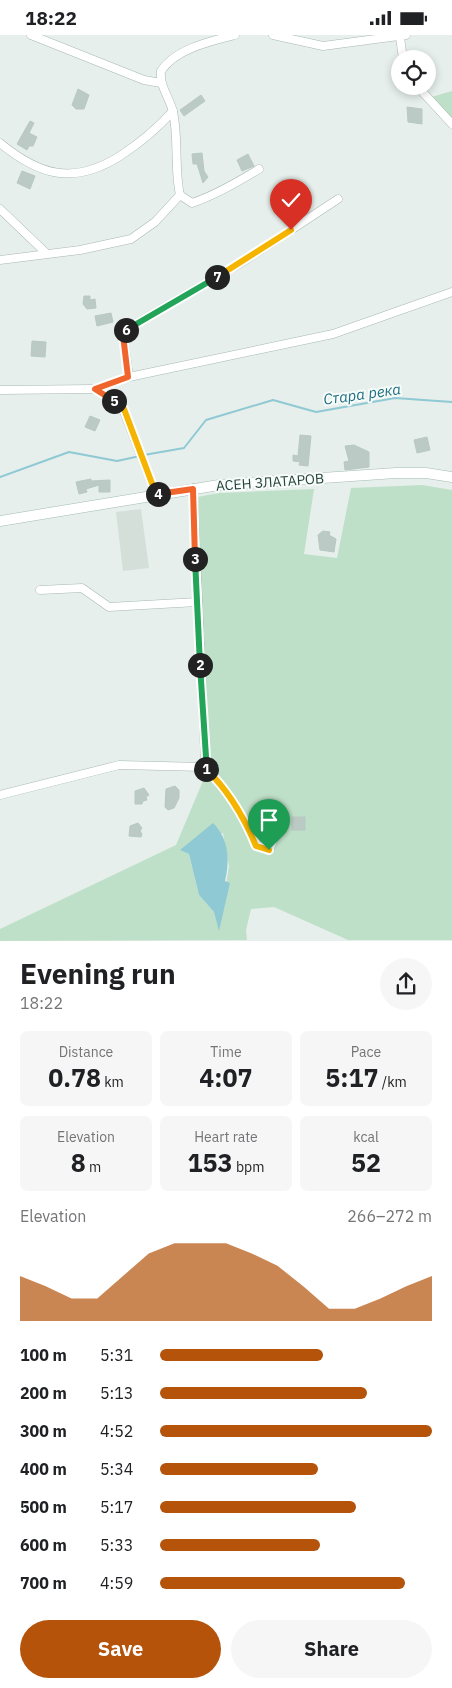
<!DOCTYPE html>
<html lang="en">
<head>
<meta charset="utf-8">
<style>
  :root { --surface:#fff; --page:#f6f6f6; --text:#202124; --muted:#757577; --accent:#b45309 }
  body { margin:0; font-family:"IBM Plex Sans",sans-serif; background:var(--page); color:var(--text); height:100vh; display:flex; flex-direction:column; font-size:19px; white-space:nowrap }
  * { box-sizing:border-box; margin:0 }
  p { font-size:16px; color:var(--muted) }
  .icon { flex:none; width:28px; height:28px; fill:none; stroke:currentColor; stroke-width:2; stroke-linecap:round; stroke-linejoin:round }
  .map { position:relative; height:906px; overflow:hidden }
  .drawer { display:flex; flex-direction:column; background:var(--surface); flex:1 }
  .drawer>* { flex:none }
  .fabs { position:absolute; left:391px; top:15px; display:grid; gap:10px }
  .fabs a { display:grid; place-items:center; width:45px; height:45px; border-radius:50%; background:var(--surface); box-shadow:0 2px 8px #0003; font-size:25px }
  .pin { position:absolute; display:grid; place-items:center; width:42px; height:42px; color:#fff; margin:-51px -21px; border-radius:50% 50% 50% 0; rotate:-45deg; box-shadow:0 0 5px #0007 }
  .pin .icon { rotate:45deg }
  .km { position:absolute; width:25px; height:25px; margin:-12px; border-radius:50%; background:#222; color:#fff; font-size:14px; line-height:25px; text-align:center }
  .round { display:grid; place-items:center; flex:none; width:52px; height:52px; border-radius:26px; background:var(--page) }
  .headline { display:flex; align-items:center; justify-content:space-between; height:85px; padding:0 20px }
  h1 { font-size:28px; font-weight:700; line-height:38px }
  .stats { display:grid; grid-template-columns:repeat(3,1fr); gap:8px; height:85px; padding:5px 20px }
  .stats div { display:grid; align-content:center; border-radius:8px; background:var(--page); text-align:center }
  .stats b { font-size:25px; font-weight:700 }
  .stats small { font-size:14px; font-weight:400 }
  .stats p { font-size:14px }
  .chart { height:140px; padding:10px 20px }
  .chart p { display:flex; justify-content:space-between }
  .chart svg { width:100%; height:90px; margin-top:5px; fill:var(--accent); opacity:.7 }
  .primary-button { display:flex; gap:10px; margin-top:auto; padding:10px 20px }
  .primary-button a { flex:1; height:58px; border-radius:30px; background:var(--accent); color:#fff; font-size:20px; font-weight:700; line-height:58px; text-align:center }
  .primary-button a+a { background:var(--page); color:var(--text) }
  ul { padding:0 20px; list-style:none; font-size:16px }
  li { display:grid; grid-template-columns:80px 60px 1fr; align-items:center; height:38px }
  li i { height:12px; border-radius:6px; background:var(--accent) }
  .status { display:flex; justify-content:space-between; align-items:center; height:35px; padding:0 25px; background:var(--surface); direction:ltr }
  .status svg { height:14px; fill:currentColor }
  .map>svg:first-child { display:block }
</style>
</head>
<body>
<div class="status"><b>18:22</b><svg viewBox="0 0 49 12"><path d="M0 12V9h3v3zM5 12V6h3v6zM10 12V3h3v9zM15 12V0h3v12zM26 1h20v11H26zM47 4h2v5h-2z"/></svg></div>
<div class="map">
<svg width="452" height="906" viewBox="0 0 452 906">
  <rect width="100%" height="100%" fill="#e6efeb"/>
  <polygon fill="#d4dfda" points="141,474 149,533 123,536 116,477"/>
  <g fill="#bfe0c8" fill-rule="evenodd">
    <polygon points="452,56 452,88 428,63"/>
    <path d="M422,450L452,455V905H348L274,872L251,874L246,895L247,905L0,906V894L176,810L208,734L197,462L219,458L314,454L304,519L337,523L351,453ZM223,798L229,831L219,894L214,877L199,860L189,819L181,815Z"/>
  </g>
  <path fill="#8ec9d4" d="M213,788C229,804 230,825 225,846L230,848L219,896L214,877L199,860L189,819L180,815Z"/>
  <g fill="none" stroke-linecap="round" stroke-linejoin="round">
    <g stroke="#8ec9d4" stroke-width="2">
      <polyline points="144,420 184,413 206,385 273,365 316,377 395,363 452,367"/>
      <polyline points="0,442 69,417 117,426 140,421"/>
    </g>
  </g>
  <g fill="#bbcac4" stroke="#b8c9c2">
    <polygon points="78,54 89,60 84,74 76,74 72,70"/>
    <polygon points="201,60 205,66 184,81 180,75"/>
    <polygon points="407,72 422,74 422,89 408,87"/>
    <polygon points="30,86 34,88 29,98 37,102 33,111 29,111 27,115 17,109"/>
    <polygon points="202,118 204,136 208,142 203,148 197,129 193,129 192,119"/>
    <polygon points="248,119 254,131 242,136 237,125"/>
    <polygon points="22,136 35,141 30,154 17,148"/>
    <polygon points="84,261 90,261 90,265 95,264 96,273 87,274 83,269"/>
    <polygon points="111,278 113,287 97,291 95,281"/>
    <polygon points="32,306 46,307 45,322 31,321"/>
    <polygon points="90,381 100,385 95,396 85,392"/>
    <polygon points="300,400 311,401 308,431 299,430 300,427 293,426 293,420 298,421"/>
    <polygon points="427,402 430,415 417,418 414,405"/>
    <polygon points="354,410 369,417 369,432 345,435 344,427 349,426 345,411"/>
    <polygon points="91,444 91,446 110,445 110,457 99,457 99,450 86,454 87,457 79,459 76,447"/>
    <polygon points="323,496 330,497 329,500 336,504 334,517 320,515 318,500"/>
    <polygon points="175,751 179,755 179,763 174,773 168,775 165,772 166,754"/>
    <polygon points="144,753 149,760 146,762 147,765 143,766 142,769 135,769 135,756"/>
    <rect x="292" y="782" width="13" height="13"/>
    <polygon points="138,788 142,793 140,796 142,799 141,802 129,801 130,791"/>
  </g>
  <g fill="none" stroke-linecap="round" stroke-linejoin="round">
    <defs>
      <g id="street">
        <polyline points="31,0 144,45 161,48"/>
        <path d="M235,0C211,6 175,14 161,36C159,51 170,63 173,77C179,104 174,133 180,160L192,168C216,160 238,147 259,134"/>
        <polyline points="273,0 323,11 406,0"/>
        <polyline points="400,2 403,24"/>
        <polyline points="417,51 452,89"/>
        <path d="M0,108C40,141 74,150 120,121C140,108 156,95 173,76"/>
        <polyline points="0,174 47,219"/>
        <polyline points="0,225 80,215 131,204 155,187 180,160"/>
        <polyline points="129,342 123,300 127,294 244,226 338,164"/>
        <polyline points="95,354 129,342 333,299 452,257"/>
        <polyline points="0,355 95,354 111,364 123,374 156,459"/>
        <polyline points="193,453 205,722 204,732"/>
        <polyline points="40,555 82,553 109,572 197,567"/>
        <path d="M0,760L119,730L204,732C228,755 243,781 256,811L269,815L284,782"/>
      </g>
      <polyline id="secondary" points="0,486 219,450 396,438 426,438 452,442"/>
    </defs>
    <use href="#street" stroke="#a8b8b2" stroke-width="9"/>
    <use href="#secondary" stroke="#a4bbb3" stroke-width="11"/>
    <use href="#street" stroke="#fff" stroke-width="8"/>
    <use href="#secondary" stroke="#fff" stroke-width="10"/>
  </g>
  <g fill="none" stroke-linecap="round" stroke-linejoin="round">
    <defs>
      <path id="split-1" d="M206,734C229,756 244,782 256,811L269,815"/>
      <polyline id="split-2" points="200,630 206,722 204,732 206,734"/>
      <polyline id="split-3" points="195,524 200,630"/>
      <polyline id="split-4" points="158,459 193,454 195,524"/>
      <polyline id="split-5" points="114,366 124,374 156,459 158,459"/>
      <polyline id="split-6" points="114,366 95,354 128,342 123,300 126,295"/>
      <polyline id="split-7" points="126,295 217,242"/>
      <polyline id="split-8" points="217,242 291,195"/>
    </defs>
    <use href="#split-1" stroke="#fff" stroke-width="10"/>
    <use href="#split-2" stroke="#fff" stroke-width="10"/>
    <use href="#split-3" stroke="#fff" stroke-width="10"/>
    <use href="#split-4" stroke="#fff" stroke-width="10"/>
    <use href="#split-5" stroke="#fff" stroke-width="10"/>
    <use href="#split-6" stroke="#fff" stroke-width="10"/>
    <use href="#split-7" stroke="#fff" stroke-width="10"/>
    <use href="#split-8" stroke="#fff" stroke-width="10"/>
    <use href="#split-1" stroke="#f5b400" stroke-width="6"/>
    <use href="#split-2" stroke="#22a559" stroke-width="6"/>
    <use href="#split-3" stroke="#22a559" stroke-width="6"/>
    <use href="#split-4" stroke="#f0652b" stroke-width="6"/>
    <use href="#split-5" stroke="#f5b400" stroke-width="6"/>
    <use href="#split-6" stroke="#f0652b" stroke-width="6"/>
    <use href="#split-7" stroke="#22a559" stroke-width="6"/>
    <use href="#split-8" stroke="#f5b400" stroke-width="6"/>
  </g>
  <g text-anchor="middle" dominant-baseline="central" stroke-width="4" stroke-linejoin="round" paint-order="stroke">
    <g font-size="14" fill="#24423a" stroke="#f7fbf9">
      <text transform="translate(270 447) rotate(-4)">АСЕН ЗЛАТАРОВ</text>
    </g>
    <g font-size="15" font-style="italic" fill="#1c6f80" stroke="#f7fbf9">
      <text transform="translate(362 359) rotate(-8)">Стара река</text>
    </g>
  </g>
</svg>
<div class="fabs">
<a><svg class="icon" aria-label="locate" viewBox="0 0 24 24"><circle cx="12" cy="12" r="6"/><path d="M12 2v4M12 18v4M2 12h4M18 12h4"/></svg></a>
</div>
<div class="pin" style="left:269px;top:815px;background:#1e9e55"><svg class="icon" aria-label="arrive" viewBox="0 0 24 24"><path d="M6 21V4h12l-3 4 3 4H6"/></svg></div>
<div class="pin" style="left:291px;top:195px;background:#d93025"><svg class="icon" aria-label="check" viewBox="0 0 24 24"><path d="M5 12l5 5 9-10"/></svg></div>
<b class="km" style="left:206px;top:734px">1</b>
<b class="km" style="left:200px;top:630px">2</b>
<b class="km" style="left:195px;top:524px">3</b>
<b class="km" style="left:158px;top:459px">4</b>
<b class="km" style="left:114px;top:366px">5</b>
<b class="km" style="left:126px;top:295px">6</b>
<b class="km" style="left:217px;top:242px">7</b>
</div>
<section class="drawer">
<div class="headline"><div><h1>Evening run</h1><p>18:22</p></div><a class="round"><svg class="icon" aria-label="share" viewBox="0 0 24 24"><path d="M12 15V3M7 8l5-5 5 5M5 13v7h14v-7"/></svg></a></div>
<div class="stats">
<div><p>Distance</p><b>0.78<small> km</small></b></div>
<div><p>Time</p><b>4:07</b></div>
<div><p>Pace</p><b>5:17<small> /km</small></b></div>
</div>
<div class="stats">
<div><p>Elevation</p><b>8<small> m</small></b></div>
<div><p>Heart rate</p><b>153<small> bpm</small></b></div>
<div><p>kcal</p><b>52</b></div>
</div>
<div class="chart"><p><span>Elevation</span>266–272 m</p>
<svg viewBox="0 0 160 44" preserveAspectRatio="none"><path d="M0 44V22L10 27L20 33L30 33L40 22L50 11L60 6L70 6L80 6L90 11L100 17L110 27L120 38L130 38L140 33L150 27L160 22V44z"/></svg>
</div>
<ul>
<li><b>100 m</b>5:31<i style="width:60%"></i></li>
<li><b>200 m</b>5:13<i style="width:76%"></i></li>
<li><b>300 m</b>4:52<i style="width:100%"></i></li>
<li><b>400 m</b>5:34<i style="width:58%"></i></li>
<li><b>500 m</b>5:17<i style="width:72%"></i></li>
<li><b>600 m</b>5:33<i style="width:59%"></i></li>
<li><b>700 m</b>4:59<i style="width:90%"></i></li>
</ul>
<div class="primary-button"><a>Save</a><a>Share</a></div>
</section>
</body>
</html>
